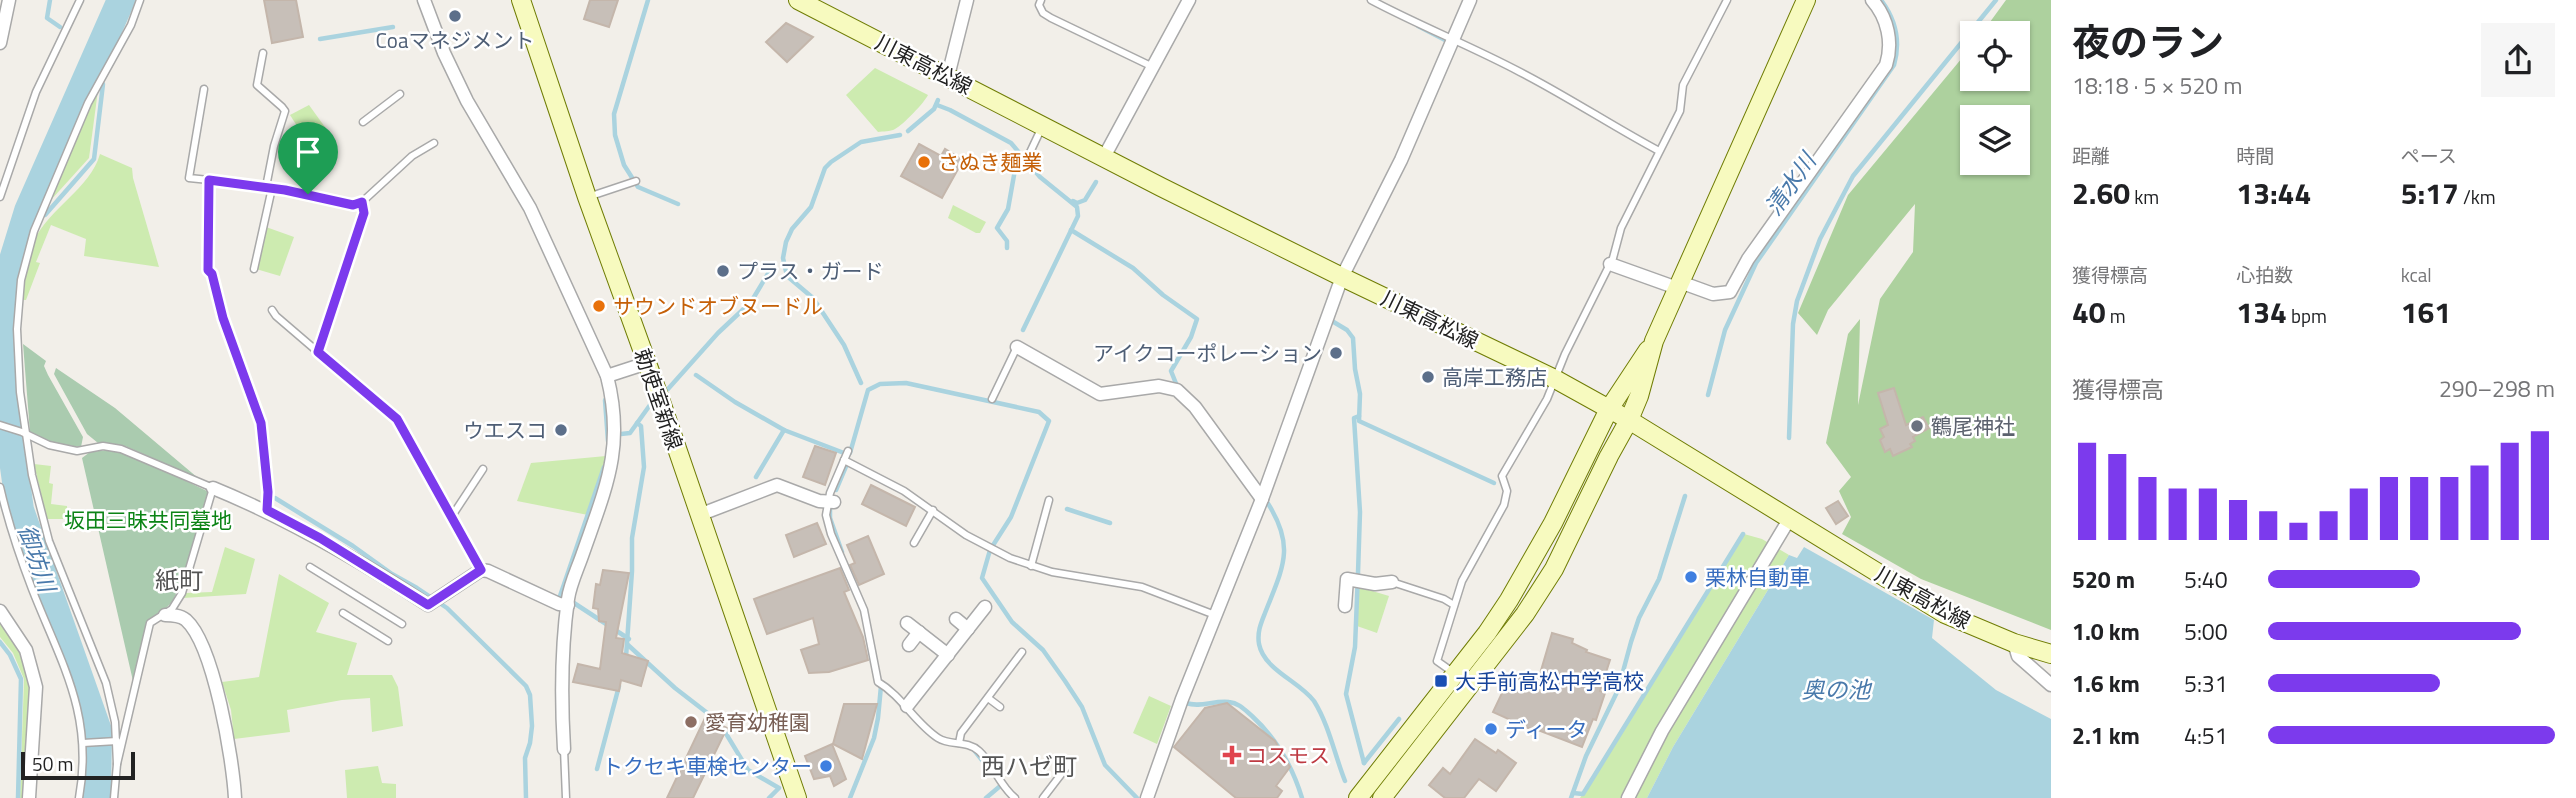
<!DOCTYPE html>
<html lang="ja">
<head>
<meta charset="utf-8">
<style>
  :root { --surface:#fff; --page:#f6f6f6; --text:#202124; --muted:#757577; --accent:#7c3aed }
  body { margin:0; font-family:"Titillium Web","Noto Sans JP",sans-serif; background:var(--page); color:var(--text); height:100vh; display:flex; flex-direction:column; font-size:26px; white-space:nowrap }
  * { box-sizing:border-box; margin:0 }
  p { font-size:23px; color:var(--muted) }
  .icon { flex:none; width:38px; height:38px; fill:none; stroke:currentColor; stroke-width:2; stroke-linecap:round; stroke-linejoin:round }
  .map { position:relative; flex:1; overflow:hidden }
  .panel { display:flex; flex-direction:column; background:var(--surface); width:525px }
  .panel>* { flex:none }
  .tools { position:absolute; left:1960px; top:21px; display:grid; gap:14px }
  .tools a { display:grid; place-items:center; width:70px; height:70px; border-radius:0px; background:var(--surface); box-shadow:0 2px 5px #0004; font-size:35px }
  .scale { position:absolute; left:21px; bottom:18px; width:114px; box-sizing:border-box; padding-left:7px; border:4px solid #222; border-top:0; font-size:19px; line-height:24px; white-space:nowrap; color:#222; -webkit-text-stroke:5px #fff; paint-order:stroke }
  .pin { position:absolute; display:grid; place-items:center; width:60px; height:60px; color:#fff; margin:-72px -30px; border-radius:50% 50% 50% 0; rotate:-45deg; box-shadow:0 0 7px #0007 }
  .pin .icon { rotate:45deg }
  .round { display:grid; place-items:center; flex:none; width:74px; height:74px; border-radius:0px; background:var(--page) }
  .headline { display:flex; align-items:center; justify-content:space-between; height:119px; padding:0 21px }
  h1 { font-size:38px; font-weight:700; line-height:52px }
  .stats { display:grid; grid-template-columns:repeat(3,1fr); gap:10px; height:119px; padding:7px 21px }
  .stats div { display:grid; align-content:center }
  .stats b { font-size:30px; font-weight:700 }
  .stats small { font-size:19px; font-weight:400 }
  .stats p { font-size:19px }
  .chart { height:196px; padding:14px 21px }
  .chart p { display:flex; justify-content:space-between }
  .chart svg { width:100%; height:126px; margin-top:7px; stroke:var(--accent); stroke-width:6 }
  ul { padding:0 21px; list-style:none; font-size:23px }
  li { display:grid; grid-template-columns:112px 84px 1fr; align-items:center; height:52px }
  li i { height:18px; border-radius:9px; background:var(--accent) }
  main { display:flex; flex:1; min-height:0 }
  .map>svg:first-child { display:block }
</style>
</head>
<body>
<main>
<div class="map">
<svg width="2051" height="798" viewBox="0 0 2051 798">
  <rect width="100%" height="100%" fill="#f2efe9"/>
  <g fill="#cdebb0">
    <path d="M875,68L928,95C924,103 903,125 895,129C890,132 883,131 878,132L846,95Z"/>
    <polygon points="98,90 89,158 50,201"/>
    <polygon points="309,105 335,141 331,145 299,129 290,115"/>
    <path d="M100,154L132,168L133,178L159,267L84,256L86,239L51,225L36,262L40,263L26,300H23C25,281 27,259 34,241C49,208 90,189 100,154Z"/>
    <polygon points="953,205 986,222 980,233 976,233 948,218"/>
    <polygon points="266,227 294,237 280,276 256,269"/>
    <polygon points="606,456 588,515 517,501 531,463"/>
    <polygon points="34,464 51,466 49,483 53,484 51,504 67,506 67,519 47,519"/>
    <polygon points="1744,534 1762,539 1789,555 1673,747 1647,798 1580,798"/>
    <polygon points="225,547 255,559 246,594 183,598 186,593 212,592"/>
    <polygon points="279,574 329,603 316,632 357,643 347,675 392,675 398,687 403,726 372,732 370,698 342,700 287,710 290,732 234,739 231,710 222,682 259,677"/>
    <polygon points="1359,587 1389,596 1377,633 1357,626"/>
    <polygon points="0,619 20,648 31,692 24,798 20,798 24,679 13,653 0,637"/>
    <polygon points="1149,696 1171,706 1157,744 1133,733"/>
    <polygon points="378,766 382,783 396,784 396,798 347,798 345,770"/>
  </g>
  <path fill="#add19e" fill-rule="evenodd" d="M2006,0H2051V630L1921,579L1842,534L1851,517L1839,491L1851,477L1826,443L1848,334L1860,319L1858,405L1880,299L1913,252L1915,204L1828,310L1817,335L1798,313L1848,195L1972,46V79H2018V33H1982ZM1972,117H2018V163H1972Z"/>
  <g fill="#aacbaf">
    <polygon points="23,344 46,361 44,366 48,375 83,437 81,447 51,443 30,432"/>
    <polygon points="56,368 115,408 198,478 125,446 98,443 87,434 54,374"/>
    <path d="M108,450L132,455L209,492C198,527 191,567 173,600C167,611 152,613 146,626L133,681L82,458L90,452Z"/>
  </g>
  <polygon fill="#aad3df" points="1804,547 1934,620 1932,638 1996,690 2051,719 2051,798 1647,798 1673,747 1789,555 1797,558"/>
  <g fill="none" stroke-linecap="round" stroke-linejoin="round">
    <g stroke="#aad3df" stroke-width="4.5">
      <polyline points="50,0 47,18 60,27"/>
      <polyline points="648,0 614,114 615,135 624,165 638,187 678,204"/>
      <polyline points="1418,26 1445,40"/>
      <polyline points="320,39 393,27"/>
      <polyline points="937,105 950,110 1011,143 1040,177 1077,207 1078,216 1023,330"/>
      <polyline points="908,131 934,109 938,100"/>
      <polyline points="1073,201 1077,203 1085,200 1096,182"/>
      <polyline points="28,211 45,215 94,159 103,84"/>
      <polyline points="1071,230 1133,268 1163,295 1197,319 1191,337 1171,371 1177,386"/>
      <polyline points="1007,248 1007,241 997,228 1008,209 1018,153"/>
      <polyline points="1332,321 1347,330 1353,338 1355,369 1360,394 1359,421 1494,483"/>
      <polyline points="696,375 735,402 784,430 844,453"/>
      <polyline points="861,383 844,345 813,298 787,276 783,258 786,242 792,229 811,207 825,168 831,162 861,142 900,135"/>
      <polyline points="668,389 718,333 751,302 772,267"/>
      <path d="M1708,395L1725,330L1756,263L1894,65C1901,41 1896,20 1881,0"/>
      <polyline points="605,400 608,441"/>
      <polyline points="1359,416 1354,418 1360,512 1358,573 1355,647 1346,694 1364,763"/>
      <polyline points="621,434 630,433 650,405"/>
      <polyline points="1789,438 1793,324 1797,301 1820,239 1853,176 1996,0"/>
      <polyline points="850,453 868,390 880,384 906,383 1039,412 1049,421 1011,517 990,550 982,578 1012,622 1043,650 1065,681 1082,707 1105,765 1137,798"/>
      <polyline points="756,477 784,430"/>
      <polyline points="836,490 847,464"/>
      <polyline points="275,498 353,546 392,574 417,588 447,608 526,686 530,695 532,726 530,743 525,758 526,798"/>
      <path d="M1267,502C1296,547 1283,567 1265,613C1261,623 1257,632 1259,644C1264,670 1299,681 1314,701C1329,725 1335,756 1345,781"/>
      <polyline points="830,507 830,518 842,552"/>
      <polyline points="1067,509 1110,523"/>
      <polyline points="559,599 604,467"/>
      <polyline points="574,603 629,639"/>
      <polyline points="0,642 10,655 21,679 18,798"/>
      <polyline points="628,645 675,688 719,722 748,770 779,788 769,798"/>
      <polyline points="626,657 632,571 632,538 644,467 641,426 637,423"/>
      <path d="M1186,703C1201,708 1214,700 1229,702C1239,703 1245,710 1252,716C1277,739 1292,765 1302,798"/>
      <polyline points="974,750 989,769"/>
      <polyline points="1364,763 1399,719"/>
      <polyline points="597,769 619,686"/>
      <polyline points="1573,793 1583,794 1743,534"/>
      <polyline points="850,798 874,738 878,718 881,686"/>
      <polyline points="986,798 999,787"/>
      <polyline points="1571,798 1586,756 1618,690 1631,642 1639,618 1659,579 1685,496"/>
    </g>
    <polyline stroke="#aad3df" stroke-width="28" points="97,798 98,731 20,510 3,388 1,299 28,211 121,0"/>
  </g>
  <g fill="#c7bfb8" stroke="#c4b6ab" stroke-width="2">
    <polygon points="264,0 296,0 303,37 272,43"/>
    <polygon points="590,0 618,0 609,27 584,19"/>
    <polygon points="786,23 813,37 787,62 766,42"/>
    <polygon points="919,144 941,156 945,149 963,160 942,198 901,176"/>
    <polygon points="1894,388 1906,425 1923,417 1929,428 1913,437 1915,441 1910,444 1912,447 1893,456 1890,449 1885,452 1880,440 1884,437 1880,429 1888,425 1878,393"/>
    <polygon points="815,446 836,453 825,485 803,477"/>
    <polygon points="871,485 915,507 906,526 862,504"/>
    <polygon points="1838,501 1848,516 1836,524 1826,508"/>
    <polygon points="817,523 826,544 794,557 786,535"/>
    <polygon points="868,536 884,574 859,585 850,565 855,563 847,545"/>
    <polygon points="840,568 849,590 844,592 863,637 868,660 829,672 809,673 801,650 819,644 813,618 767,634 754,599"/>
    <polygon points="603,570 629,573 616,638 624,639 622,653 648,661 641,686 621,680 619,691 573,682 578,664 600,669 606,622 599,621 598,609 593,608 596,584 600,585"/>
    <polygon points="1552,633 1573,639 1572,643 1587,650 1586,652 1610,660 1600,691 1605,693 1596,720 1593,719 1582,747 1538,730 1537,732 1493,712 1512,672 1537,684"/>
    <polygon points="1227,703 1275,741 1290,767 1276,786 1282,791 1277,798 1236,798 1174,747 1205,708"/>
    <polygon points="844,704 877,704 862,759 833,744"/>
    <polygon points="705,718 727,728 693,798 667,798"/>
    <polygon points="1475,739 1496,753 1498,750 1516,763 1496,791 1479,779 1464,798 1445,798 1429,785 1443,768 1450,774"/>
    <polygon points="832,744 846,779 834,786 830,776 814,779 805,756"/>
  </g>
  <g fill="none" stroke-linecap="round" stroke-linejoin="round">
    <defs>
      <g id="lane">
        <polyline points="1041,0 1039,5 1043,13 1051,18 1153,67"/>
        <path d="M1371,0C1420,26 1471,46 1520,72C1567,96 1612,126 1659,151"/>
        <polyline points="263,53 257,85 282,107 285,111 274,146 266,187"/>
        <polyline points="204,89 189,178 209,180"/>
        <polyline points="363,122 400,94"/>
        <polyline points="1025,163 1042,127"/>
        <polyline points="0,197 36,92 80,0"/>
        <polyline points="588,197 636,181"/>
        <polyline points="362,202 412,156 434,143"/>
        <polyline points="254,269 272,188"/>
        <polyline points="272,310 276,316 318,352"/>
        <polyline points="992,399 1017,347"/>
        <polyline points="0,425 22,432 49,445 77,451 103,446 121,449 213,488 182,593 172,609 150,623 117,764 114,798"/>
        <path d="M848,451L830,493L826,515L831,534L864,610L878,682C902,696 915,723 938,738C950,746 967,740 979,751C994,765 999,785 1015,798"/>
        <polyline points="844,460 904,491 966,535 1010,558 1052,572 1142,587 1215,615"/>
        <path d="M0,487C8,522 19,555 32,589C61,663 94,714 79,798"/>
        <polyline points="267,510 268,492 261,423 223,318 212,274 208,270 209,180 285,190 353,205 362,202 364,213 318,352 397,419 481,570"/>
        <polyline points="452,516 483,469"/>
        <polyline points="914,543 933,510"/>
        <polyline points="1031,566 1049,500"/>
        <polyline points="310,567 402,624"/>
        <polyline points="1392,582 1444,599 1454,605"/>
        <polyline points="343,613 388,641"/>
        <polyline points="1454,673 1437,661 1462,581 1504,505 1507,491 1502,476 1547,399 1565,354 1613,258 1621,228 1680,111 1683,85 1727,0"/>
        <polyline points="988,698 1000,707"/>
        <polyline points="83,743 117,741"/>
        <polyline points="959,743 961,733 1022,652"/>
        <polyline points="564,749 566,798"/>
        <polyline points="117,764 115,722 106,683 49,541 32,475 20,392 17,329 21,280 34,231 88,103 131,25 140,0"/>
        <polyline points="1043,798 1069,764"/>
      </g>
      <g id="street">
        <path d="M424,0L444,53L467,101L530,208L607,376C625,447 606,487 583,553C578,568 570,584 568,599C561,649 561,699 564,749"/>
        <polyline points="0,43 9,0"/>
        <polyline points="948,76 967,0"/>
        <polyline points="1104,157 1189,0"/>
        <polyline points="1610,264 1677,288"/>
        <path d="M1680,282L1713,294L1730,292L1748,259L1886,65C1893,43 1888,18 1872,0"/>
        <polyline points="1017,347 1100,394 1159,386 1177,390 1195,407 1262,499"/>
        <polyline points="607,376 647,363"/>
        <path d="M213,488C289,519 359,560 428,605L481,570L488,571L559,604L568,605"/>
        <polyline points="699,515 777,485 819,501 834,502"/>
        <polyline points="1345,606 1347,579 1375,584 1392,582"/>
        <polyline points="0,611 26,650 36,687 29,798"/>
        <path d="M165,615C172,615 180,615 186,620C214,645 233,760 235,798"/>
        <polyline points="956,619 968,629"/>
        <polyline points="907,623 948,655"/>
        <polyline points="2014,643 2018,656 2051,685"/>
        <polyline points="909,645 919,632"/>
        <polyline points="907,706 985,607"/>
        <polyline points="1147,798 1182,699 1262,499 1342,277 1401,160 1470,0"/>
        <polyline points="1628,798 1662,731 1790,518"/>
      </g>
      <g id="secondary">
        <polyline points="521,0 587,197 660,399 797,798"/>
        <polyline points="798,0 1161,187 1342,277 1555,379 1629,420 1945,614 2014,643 2051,654"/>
        <polyline points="1358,798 1487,633 1509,600 1553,523 1609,409 1648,350"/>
        <polyline points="1382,798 1525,614 1554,569 1609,456 1629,420 1639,396 1654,341 1806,0"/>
      </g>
    </defs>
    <use href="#lane" stroke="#a9a9a9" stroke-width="9"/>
    <use href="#street" stroke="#a9a9a9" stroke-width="15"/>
    <use href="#secondary" stroke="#707d05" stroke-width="20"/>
    <use href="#lane" stroke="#fff" stroke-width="6"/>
    <use href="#street" stroke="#fff" stroke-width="12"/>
    <use href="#secondary" stroke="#f7fabf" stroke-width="18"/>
  </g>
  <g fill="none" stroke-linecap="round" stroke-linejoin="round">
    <defs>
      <polygon id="route" points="209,180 285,190 353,205 362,202 364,213 318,352 397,419 481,570 428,605 320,538 267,510 268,492 261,423 223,318 212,274 208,270"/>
    </defs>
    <use href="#route" stroke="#fff" stroke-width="14"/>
    <use href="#route" stroke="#7c3aed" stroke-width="9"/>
  </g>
  <g fill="#5c6f8a" stroke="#fff" stroke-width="2.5">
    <circle cx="455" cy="16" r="7"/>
    <circle cx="723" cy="271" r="7"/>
    <circle cx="1336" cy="353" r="7"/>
    <circle cx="1428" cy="377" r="7"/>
    <circle cx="561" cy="430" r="7"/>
  </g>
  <g fill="#e8710a" stroke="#fff" stroke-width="2.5">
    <circle cx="924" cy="162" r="7"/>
    <circle cx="599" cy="306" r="7"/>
  </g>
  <circle fill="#6b7280" stroke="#fff" stroke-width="2.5" cx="1917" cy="426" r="7"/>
  <g fill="#3f7fe0" stroke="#fff" stroke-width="2.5">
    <circle cx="1691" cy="577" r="7"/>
    <circle cx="1491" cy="729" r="7"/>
    <circle cx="826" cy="766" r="7"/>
  </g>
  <rect fill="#1a4fb4" stroke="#fff" stroke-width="2.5" x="1434" y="674" width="14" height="14" rx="3.5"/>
  <circle fill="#8d6e63" stroke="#fff" stroke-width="2.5" cx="691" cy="722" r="7"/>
  <path fill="#e0444e" stroke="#fff" stroke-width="2.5" d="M1228.5 744.5h7v7h7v7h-7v7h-7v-7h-7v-7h7z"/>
  <g text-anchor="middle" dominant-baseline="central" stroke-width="5" stroke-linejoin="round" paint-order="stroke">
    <g font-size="21" fill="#4e5e75" stroke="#fff" text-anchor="start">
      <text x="455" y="40" text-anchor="middle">Coaマネジメント</text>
      <text x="737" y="271">プラス・ガード</text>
      <text x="1322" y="353" text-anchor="end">アイクコーポレーション</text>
      <text x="1442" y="377">高岸工務店</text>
      <text x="547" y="430" text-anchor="end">ウエスコ</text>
    </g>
    <g font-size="21" fill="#222" stroke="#fff">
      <text transform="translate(924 64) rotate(27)">川東高松線</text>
      <text transform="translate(1430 319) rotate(26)">川東高松線</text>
      <text transform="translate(659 399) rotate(71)">勅使室新線</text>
      <text transform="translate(1923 597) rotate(29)">川東高松線</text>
    </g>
    <g font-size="21" fill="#c56008" stroke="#fff" text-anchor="start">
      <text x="938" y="162">さぬき麺業</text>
      <text x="613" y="306">サウンドオブヌードル</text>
    </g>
    <g font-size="21" fill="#5b616d" stroke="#fff" text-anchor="start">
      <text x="1931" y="426">鶴尾神社</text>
    </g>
    <g font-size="21" fill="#0c8416" stroke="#fff">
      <text x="148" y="520">坂田三昧共同墓地</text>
    </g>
    <g font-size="21" fill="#366cbe" stroke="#fff" text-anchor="start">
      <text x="1705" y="577">栗林自動車</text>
      <text x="1505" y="729">ディータ</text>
      <text x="812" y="766" text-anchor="end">トクセキ車検センター</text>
    </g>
    <g font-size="21" fill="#164399" stroke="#fff" text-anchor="start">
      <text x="1455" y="681">大手前高松中学高校</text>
    </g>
    <g font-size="21" fill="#785e54" stroke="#fff" text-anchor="start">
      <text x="705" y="722">愛育幼稚園</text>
    </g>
    <g font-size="21" fill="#be3a42" stroke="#fff" text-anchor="start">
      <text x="1246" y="755">コスモス</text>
    </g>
    <g font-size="23" font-style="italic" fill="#4a7aab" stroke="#fff">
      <text transform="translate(1790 184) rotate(-55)">清水川</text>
      <text transform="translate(37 558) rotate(71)">御坊川</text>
      <text x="1836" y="689">奥の池</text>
    </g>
    <g font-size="24" fill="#555" stroke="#fff">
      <text x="179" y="580">紙町</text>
      <text x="1029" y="766">西ハゼ町</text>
    </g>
  </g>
</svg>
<div class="tools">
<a><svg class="icon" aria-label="locate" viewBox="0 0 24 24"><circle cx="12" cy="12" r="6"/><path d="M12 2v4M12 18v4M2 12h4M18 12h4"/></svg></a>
<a><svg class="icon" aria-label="layers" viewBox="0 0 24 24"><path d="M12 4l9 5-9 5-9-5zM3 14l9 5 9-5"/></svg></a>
</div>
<div class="scale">50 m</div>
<div class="pin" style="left:308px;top:194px;background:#1e9e55"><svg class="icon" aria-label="arrive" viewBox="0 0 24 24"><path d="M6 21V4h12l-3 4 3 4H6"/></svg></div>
</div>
<section class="panel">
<div class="headline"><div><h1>夜のラン</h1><p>18:18 · 5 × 520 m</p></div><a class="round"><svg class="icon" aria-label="share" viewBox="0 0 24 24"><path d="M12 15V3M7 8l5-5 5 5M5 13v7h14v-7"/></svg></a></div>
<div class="stats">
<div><p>距離</p><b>2.60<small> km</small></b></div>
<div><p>時間</p><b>13:44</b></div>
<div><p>ペース</p><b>5:17<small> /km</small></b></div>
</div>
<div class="stats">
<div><p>獲得標高</p><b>40<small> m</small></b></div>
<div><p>心拍数</p><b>134<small> bpm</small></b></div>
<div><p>kcal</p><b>161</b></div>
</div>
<div class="chart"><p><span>獲得標高</span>290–298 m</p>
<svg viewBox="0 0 160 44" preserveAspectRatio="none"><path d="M5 44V10M15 44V14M25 44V22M35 44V26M45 44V26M55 44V30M65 44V34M75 44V38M85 44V34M95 44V26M105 44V22M115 44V22M125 44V22M135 44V18M145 44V10M155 44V6"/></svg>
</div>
<ul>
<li><b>520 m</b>5:40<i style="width:53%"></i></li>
<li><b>1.0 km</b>5:00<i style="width:88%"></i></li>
<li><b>1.6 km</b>5:31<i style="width:60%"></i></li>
<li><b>2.1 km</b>4:51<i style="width:100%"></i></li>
</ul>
</section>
</main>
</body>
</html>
